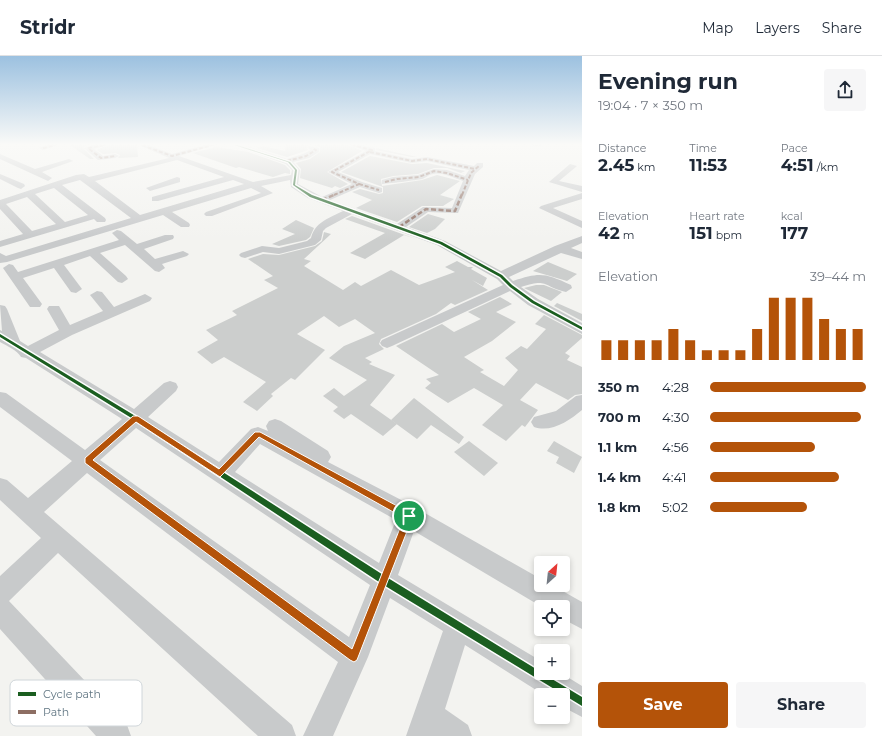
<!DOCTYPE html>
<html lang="en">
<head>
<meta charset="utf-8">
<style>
  :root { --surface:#fff; --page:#f6f6f7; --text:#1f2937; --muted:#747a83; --line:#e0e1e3; --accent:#b45309 }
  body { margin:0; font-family:Montserrat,sans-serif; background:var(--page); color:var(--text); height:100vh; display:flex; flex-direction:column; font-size:15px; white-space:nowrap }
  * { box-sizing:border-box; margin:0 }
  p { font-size:13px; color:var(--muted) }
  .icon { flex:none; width:22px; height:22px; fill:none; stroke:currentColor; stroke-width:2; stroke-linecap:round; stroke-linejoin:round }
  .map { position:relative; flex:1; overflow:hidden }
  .drawer { display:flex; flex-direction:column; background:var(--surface); width:300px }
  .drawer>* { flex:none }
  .needle { width:26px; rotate:27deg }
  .fabs { position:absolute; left:534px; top:500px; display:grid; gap:8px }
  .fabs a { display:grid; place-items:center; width:36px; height:36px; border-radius:4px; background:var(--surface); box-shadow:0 2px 6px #0003; font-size:20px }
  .pin { position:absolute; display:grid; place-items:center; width:34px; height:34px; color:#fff; margin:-17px; border:2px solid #fff; border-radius:50%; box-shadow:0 1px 4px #0007 }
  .round { display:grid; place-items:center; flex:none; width:42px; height:42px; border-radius:4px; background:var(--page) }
  .headline { display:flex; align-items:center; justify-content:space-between; height:68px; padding:0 16px }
  h1 { font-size:22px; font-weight:700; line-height:30px }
  .metrics { display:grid; grid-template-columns:repeat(3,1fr); gap:6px; height:68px; padding:4px 16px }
  .metrics div { display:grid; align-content:center }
  .metrics b { font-size:17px; font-weight:700 }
  .metrics small { font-size:11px; font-weight:400 }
  .metrics p { font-size:11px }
  .chart { height:112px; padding:8px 16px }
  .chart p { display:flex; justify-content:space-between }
  .chart svg { width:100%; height:72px; margin-top:4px; stroke:var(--accent); stroke-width:6 }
  .button { display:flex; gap:8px; margin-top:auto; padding:8px 16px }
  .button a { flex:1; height:46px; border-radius:4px; background:var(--accent); color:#fff; font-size:16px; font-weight:700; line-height:46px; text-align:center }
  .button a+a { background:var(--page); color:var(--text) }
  ul { padding:0 16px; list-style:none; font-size:13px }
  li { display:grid; grid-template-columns:64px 48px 1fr; align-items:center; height:30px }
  li i { height:10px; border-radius:5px; background:var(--accent) }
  header { display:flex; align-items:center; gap:24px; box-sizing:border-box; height:56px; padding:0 20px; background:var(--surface); border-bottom:1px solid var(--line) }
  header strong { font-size:19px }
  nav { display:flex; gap:22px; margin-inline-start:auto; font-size:14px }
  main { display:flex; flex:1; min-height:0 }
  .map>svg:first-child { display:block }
</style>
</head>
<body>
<header>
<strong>Stridr</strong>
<nav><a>Map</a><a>Layers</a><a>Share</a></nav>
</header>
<main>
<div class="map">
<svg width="582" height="680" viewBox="0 0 582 680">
  <rect width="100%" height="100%" fill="#f3f3f0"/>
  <g fill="#cccecd">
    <polygon points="70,89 88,89 83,92 94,103 90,103"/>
    <polygon points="108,89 137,89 138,101 118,102 120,99 116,97 103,98 97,94"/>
    <polygon points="286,89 308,89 307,92 308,94 287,101 257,92 263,90 285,95"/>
    <polygon points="312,89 349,89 362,95 327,116 348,128 340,132 335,130 332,132 300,122 301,113 296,107 310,103 320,96 320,91"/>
    <polygon points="216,91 248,96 285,109 290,114 290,118 285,117 273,121 239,111 236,112 193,97"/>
    <polygon points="376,92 417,101 412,101 376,94"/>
    <polygon points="370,100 412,108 427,107 465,115 461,117 465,118 464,118 447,112 434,112 418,118 393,120 381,123 382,130 422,124 437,119 460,125 440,139 454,143 443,150 422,150 397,166 356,152 372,144 352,136 360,133 379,138 383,137 383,131 341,116"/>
    <polygon points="428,158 445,163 435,173 427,177 409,171"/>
    <polygon points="352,160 416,183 404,179 365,203 350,197 385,177 345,163"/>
    <polygon points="296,164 314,172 310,181 306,184 279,190 272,188 295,178 282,173"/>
    <polygon points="324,176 331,178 304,203 311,205 304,210 343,234 355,226 361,230 391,214 419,229 455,216 445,211 457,205 468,211 473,211 471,213 487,222 483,230 472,224 488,234 455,249 451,247 436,258 381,283 379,288 384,293 365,302 372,306 369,308 395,319 370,349 397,368 383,380 351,358 344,363 333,355 338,351 323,340 334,332 344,340 367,324 329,302 344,290 375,277 355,263 339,271 324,260 297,278 325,294 295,324 291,322 271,338 273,340 257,355 243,346 266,326 224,301 212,308 197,296 218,284 206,274 237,259 232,255 278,232 264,224 273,220 248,203 263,198 279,199 315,190 322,185"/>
    <polygon points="548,206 577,218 567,225 533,215"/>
    <polygon points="536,229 544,229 562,236 551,245 524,232"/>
    <polygon points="500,241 512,248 496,256 516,266 492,285 464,301 484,314 480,316 504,330 518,314 505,302 521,290 527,293 546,273 535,268 544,259 582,279 582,282 565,297 570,300 567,304 582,311 582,338 575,339 568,344 536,327 520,344 538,354 525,371 522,369 506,385 482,369 503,349 474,332 448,347 425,332 431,327 426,323 439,319 396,290 442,268 454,276 481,263 468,256"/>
    <polygon points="557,247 582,258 582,265 554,250"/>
    <polygon points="414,342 464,381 459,388 431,369 417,383 391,364"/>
    <polygon points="469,385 498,407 484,420 454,396"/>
    <polygon points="554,385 582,401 574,417 556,407 559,401 547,395"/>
  </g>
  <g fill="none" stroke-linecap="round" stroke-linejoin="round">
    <g fill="#c8cacb" fill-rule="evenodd">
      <polygon points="46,89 58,89 43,94 39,92"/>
      <polygon points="92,89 107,89 94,93 103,100 115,98 119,100 115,102 98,104 84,92"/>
      <path d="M139,89H149L172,98L204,89H215L179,100L253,126L291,119L292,114L286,108L232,89H243L287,103L303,98L311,94L308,92L309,90L319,92V96L309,102L293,106L300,114L298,128L322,141L352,128L328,116L366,95L350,89H362L375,92V95L412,103L427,101L474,110L477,107H483V111L475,118L458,157L428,156L406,171L445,185L501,215L555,190L582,180V187L571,192L582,196V203L561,197L509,221L513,225C540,216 545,217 571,229L572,232L566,236C542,230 548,222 521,231L538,243L582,267V278L528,249L510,235L392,290L387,292L382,290L380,287L382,284L503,229L497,223L437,189L352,158L326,172L323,175L321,184L315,189L279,198L263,196L245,202L241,201L239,199L241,197L262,190L279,192L307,185L311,182C315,166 329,162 343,155L308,142L291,131L290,124L261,130L273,137L212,160H206L204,158L206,156L261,137L251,132L172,156L189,167L190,169L189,171H181L163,159L7,206L0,207V197L6,200L131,162L80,124L62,129L105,162L106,164L105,166H97L94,163L0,191V185L23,178L0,153V144L76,119L84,118L89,121L169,102ZM370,98L412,107L427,105L469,114L465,120L447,114L434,113L418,119L393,121L382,124V128C385,128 418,124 422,123C426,122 429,118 433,118C443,116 454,122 463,125L452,152L423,151L397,168L330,144L360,131L379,137L382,136V132L362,126L338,116ZM177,104L224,121L152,141V145H158L233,124L244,128L140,159L95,125ZM54,132L88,159L65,166L35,138ZM27,141L56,168L32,175L6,148Z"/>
      <polygon points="531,89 542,89 539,91"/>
      <polygon points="0,98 35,113 69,103 73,105 42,116 52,122 48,125 0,103"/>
      <polygon points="570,108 577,110 559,125 582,130 582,136 549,126"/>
      <polygon points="0,118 24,128 25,130 21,133 18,132 0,123"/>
      <polygon points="177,121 180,122 180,126 150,135 146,132"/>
      <polygon points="582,137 582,143 553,152 582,165 582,172 539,152 541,150"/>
      <polygon points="117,174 121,175 137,188 165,179 173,179 174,181 173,183 144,193 155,203 183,195 189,198 187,200 162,208 165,212 159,216 155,215 125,189 100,197 126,220 128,223 122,227 118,226 90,200 64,209 82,233 76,237 71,236 54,212 23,222 42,248 40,251 30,251 3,212 9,208 13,209 18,216 119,184 112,177"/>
      <path d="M97,235L102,236L114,251L145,238L152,242L150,245L72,279L40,296L134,353L164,327L170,325L176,327L178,331L176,335L148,361L219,406L251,373L258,371L268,375L266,370L269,365L275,363L281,365L328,395L331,401L328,406L409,448L541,523V529H552L582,546V573L563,563V551H542L414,475L398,519L541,605V617H561L582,630V661L563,651V639H544L465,589L445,653L468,669L472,680H406L443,575L390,542L368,601L333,680H303L338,606L87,417L44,456L292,669L296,680H258L58,497L9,545L127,669L131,680H96L0,573V520L41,482L0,444V422L7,424L28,442L72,405L0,351V336L6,337L85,394L122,363L26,302L21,301C17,294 7,290 0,286V274L2,275L0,249L5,250L7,253L20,285L28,290L59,274L47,253L49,250H59L70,269L103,255L90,239ZM136,372L370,529L349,581L100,404ZM260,388L396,464L379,507L235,416Z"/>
      <path d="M582,339V354C569,365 551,377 534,371L531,366L534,361L556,355L576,340Z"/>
    </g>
    <g stroke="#8d6e63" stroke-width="2" stroke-dasharray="4 2" stroke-linecap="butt">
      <polyline points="104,89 88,92 101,102 115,100"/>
      <polyline points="142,89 172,100 212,89"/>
      <polyline points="43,92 55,89"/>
      <polyline points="370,96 412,105 427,103 475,113"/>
      <polyline points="287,105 306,100 316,94 312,92"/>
      <polyline points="385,126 397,123 419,121 434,115 447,117 468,124"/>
      <polyline points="359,128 379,134"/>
      <polyline points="334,139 359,128 332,116 372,94 353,89"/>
      <polyline points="462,139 471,117 480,109"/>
    </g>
    <g stroke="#8d6e63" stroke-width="2.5" stroke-dasharray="5 2.5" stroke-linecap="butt">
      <polyline points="322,144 336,138"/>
      <polyline points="399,171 426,153 455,155 462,138"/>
    </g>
    <defs>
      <g id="cycleway">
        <polygon points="234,89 237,89 290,106 297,114 295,129 312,139 442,186 502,219 512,229 534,245 582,271 582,274 532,247 510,231 500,221 440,188 310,141 293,129 295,114 288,106"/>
        <polygon points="0,278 137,361 388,522 541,616 541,617 542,617 582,641 582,650 382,528 133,363 0,281"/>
      </g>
    </defs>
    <use href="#cycleway" stroke="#fff" stroke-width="3"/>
    <use href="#cycleway" fill="#1b5e20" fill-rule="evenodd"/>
  </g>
  <linearGradient id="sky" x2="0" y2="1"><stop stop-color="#9cc1e0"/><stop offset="0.48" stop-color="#fafaf8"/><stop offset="1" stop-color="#fafaf8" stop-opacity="0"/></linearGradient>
  <rect width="582" height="184" fill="url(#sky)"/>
  <path fill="#b45309" stroke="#fff" fill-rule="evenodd" d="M133,360H138L219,413L255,376H260L412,458L413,460L357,604L354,606L350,604L85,407V402ZM136,366L220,421L259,381L404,462L352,593L93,404Z"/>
  <rect x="10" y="624" width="132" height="46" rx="6" fill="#fff" stroke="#d0d6da" stroke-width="1"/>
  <rect x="18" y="636" width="18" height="4" fill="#1b5e20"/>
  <rect x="18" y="654" width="18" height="4" fill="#8d6e63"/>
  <g font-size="11" fill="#617683">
    <text x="43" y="642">Cycle path</text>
    <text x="43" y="660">Path</text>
  </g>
</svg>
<div class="fabs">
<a><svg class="needle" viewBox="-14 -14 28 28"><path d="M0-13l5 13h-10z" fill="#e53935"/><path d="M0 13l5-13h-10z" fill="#747a83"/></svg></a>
<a><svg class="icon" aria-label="locate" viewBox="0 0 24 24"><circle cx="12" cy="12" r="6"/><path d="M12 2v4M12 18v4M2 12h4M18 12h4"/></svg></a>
<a>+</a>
<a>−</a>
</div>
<div class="pin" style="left:409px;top:460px;background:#1e9e55"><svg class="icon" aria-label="arrive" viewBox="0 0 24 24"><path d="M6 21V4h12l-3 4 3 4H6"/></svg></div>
</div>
<section class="drawer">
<div class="headline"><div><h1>Evening run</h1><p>19:04 · 7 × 350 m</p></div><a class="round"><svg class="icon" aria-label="share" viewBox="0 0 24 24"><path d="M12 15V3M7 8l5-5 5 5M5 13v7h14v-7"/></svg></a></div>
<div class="metrics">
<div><p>Distance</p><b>2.45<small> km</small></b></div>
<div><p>Time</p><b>11:53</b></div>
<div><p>Pace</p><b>4:51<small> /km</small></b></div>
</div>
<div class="metrics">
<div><p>Elevation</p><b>42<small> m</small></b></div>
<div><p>Heart rate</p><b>151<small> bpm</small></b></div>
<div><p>kcal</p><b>177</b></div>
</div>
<div class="chart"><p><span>Elevation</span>39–44 m</p>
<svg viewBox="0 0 160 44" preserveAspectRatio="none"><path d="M5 44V32M15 44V32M25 44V32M35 44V32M45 44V25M55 44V32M65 44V38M75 44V38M85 44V38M95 44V25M105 44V6M115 44V6M125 44V6M135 44V19M145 44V25M155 44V25"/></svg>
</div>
<ul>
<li><b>350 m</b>4:28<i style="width:100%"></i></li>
<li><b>700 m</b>4:30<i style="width:97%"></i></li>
<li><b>1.1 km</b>4:56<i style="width:67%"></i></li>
<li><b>1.4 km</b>4:41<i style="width:83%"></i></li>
<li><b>1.8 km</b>5:02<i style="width:62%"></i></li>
</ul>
<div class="button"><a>Save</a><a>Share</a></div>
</section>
</main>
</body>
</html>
